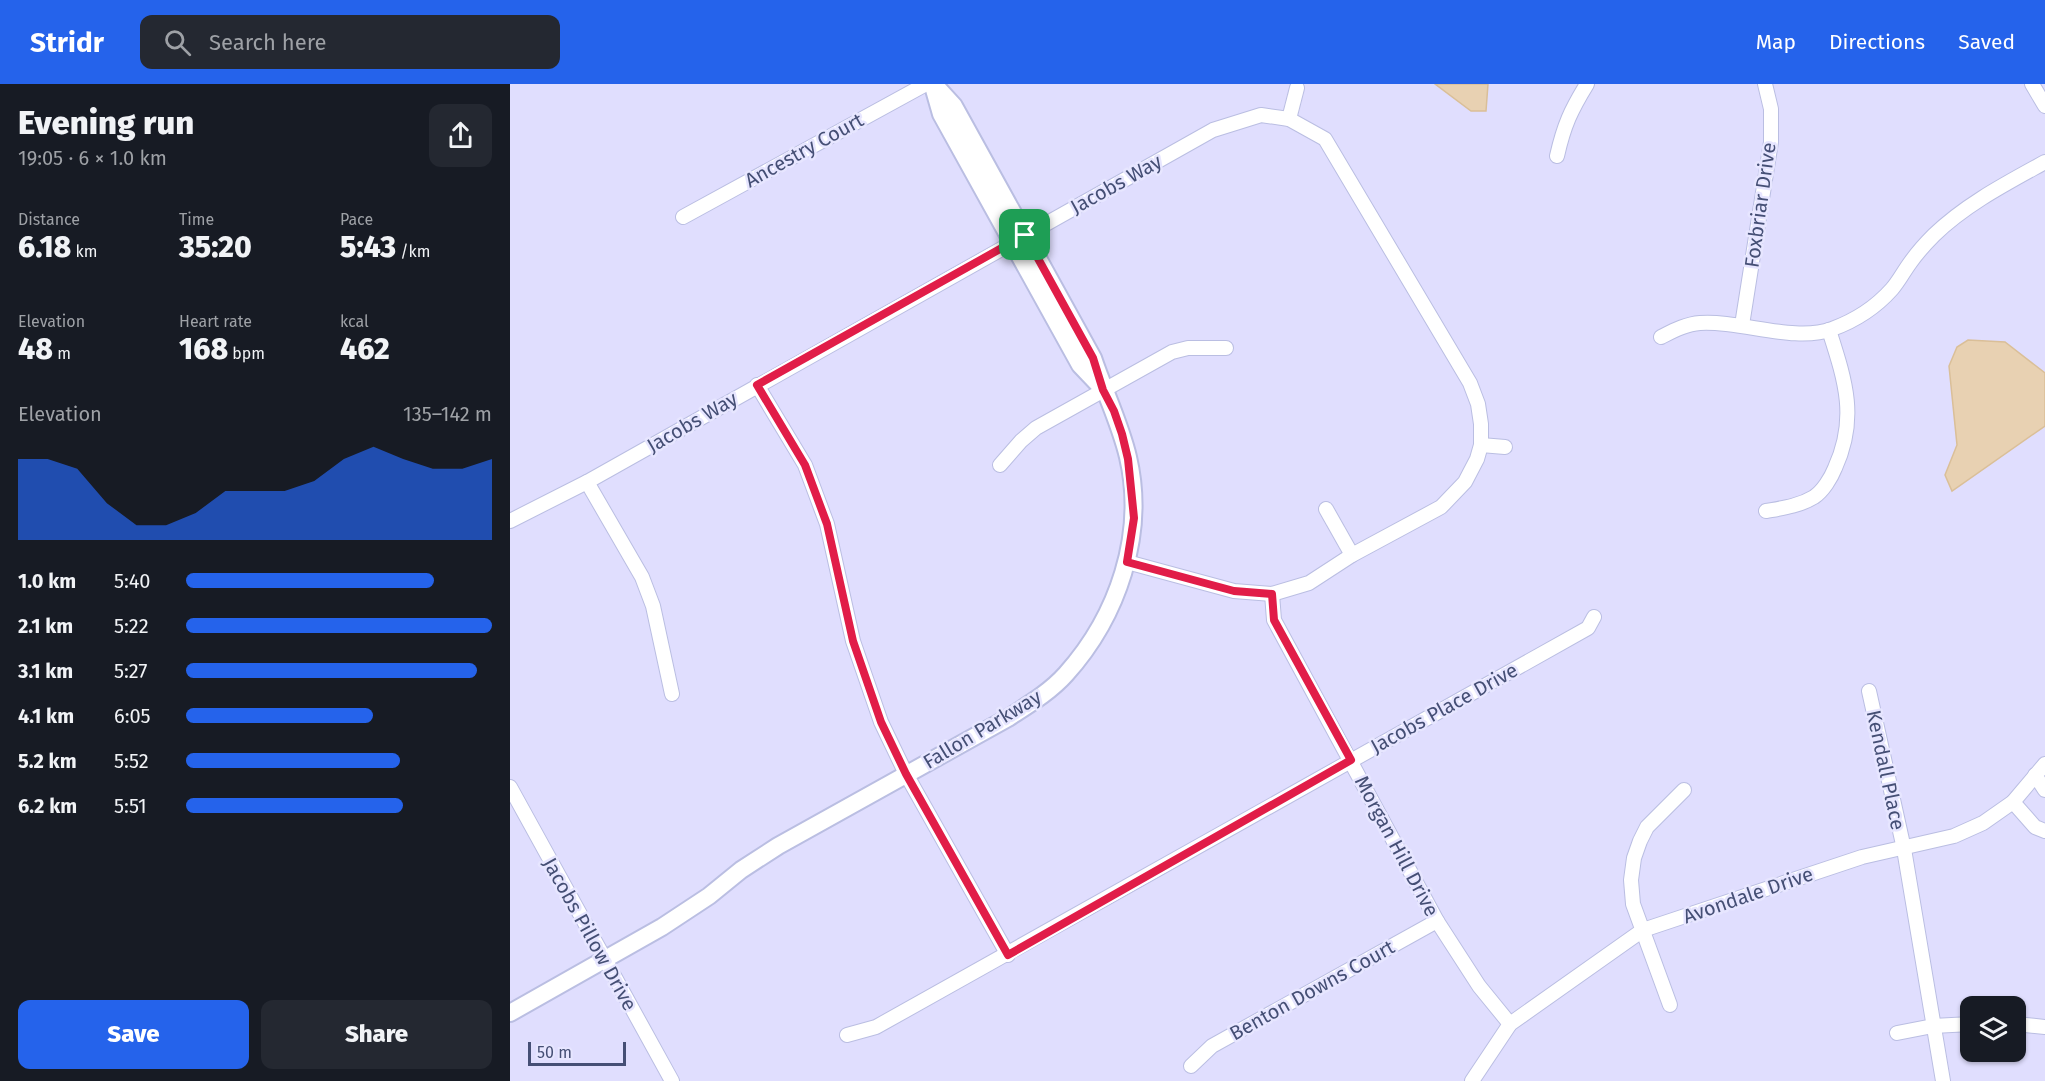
<!DOCTYPE html>
<html lang="en">
<head>
<meta charset="utf-8">
<style>
  :root { --surface:#171b24; --page:#242831; --text:#f1f3f6; --muted:#9ea1a6; --accent:#2563eb }
  body { margin:0; font-family:"Fira Sans",sans-serif; background:var(--page); color:var(--text); height:100vh; display:flex; flex-direction:column; font-size:22px; white-space:nowrap }
  * { box-sizing:border-box; margin:0 }
  p { font-size:20px; color:var(--muted) }
  .icon { flex:none; width:33px; height:33px; fill:none; stroke:currentColor; stroke-width:2; stroke-linecap:round; stroke-linejoin:round }
  .map { position:relative; flex:1; overflow:hidden }
  .sheet { display:flex; flex-direction:column; background:var(--surface); width:510px }
  .sheet>* { flex:none }
  .fabs { position:absolute; left:1450px; top:912px; display:grid; gap:12px }
  .fabs a { display:grid; place-items:center; width:66px; height:66px; border-radius:12px; background:var(--surface); box-shadow:0 2px 4px #0004; font-size:30px }
  .scale { position:absolute; left:18px; bottom:15px; width:98px; box-sizing:border-box; padding-left:6px; border:3px solid #454f75; border-top:0; font-size:16px; line-height:21px; white-space:nowrap; color:#454f75; -webkit-text-stroke:4px #e7e6ff; paint-order:stroke }
  .pin { position:absolute; display:grid; place-items:center; width:51px; height:51px; color:#fff; margin:-26px; border-radius:12px; box-shadow:0 3px 9px #0006 }
  .round { display:grid; place-items:center; flex:none; width:63px; height:63px; border-radius:12px; background:var(--page) }
  .overview { display:flex; align-items:center; justify-content:space-between; height:102px; padding:0 18px }
  h1 { font-size:33px; font-weight:800; line-height:45px }
  .stats { display:grid; grid-template-columns:repeat(3,1fr); gap:9px; height:102px; padding:6px 18px }
  .stats div { display:grid; align-content:center }
  .stats b { font-size:30px; font-weight:800 }
  .stats small { font-size:16px; font-weight:400 }
  .stats p { font-size:16px }
  .chart { height:168px; padding:12px 18px }
  .chart p { display:flex; justify-content:space-between }
  .chart svg { width:100%; height:108px; margin-top:6px; fill:var(--accent); opacity:.7 }
  .primary-button { display:flex; gap:12px; margin-top:auto; padding:12px 18px }
  .primary-button a { flex:1; height:69px; border-radius:12px; background:var(--accent); color:#fff; font-size:24px; font-weight:800; line-height:69px; text-align:center }
  .primary-button a+a { background:var(--page); color:var(--text) }
  ul { padding:0 18px; list-style:none; font-size:20px }
  li { display:grid; grid-template-columns:96px 72px 1fr; align-items:center; height:45px }
  li i { height:15px; border-radius:8px; background:var(--accent) }
  header { display:flex; align-items:center; gap:36px; box-sizing:border-box; height:84px; padding:0 30px; background:var(--accent); color:#fff }
  header strong { font-size:28px }
  nav { display:flex; gap:33px; margin-inline-start:auto; font-size:21px }
  .search { width:420px; height:54px; background:var(--page); display:flex; align-items:center; gap:15px; box-sizing:border-box; padding:0 21px; border-radius:12px; color:var(--muted); font-size:22px }
  main { display:flex; flex:1; min-height:0 }
  .map>svg:first-child { display:block }
</style>
</head>
<body>
<header>
<strong>Stridr</strong>
<div class="search"><svg class="icon" aria-label="search" viewBox="0 0 24 24"><circle cx="10" cy="10" r="6"/><path d="M15 15l6 6"/></svg>Search here</div>
<nav><a>Map</a><a>Directions</a><a>Saved</a></nav>
</header>
<main>
<section class="sheet">
<div class="overview"><div><h1>Evening run</h1><p>19:05 · 6 × 1.0 km</p></div><a class="round"><svg class="icon" aria-label="share" viewBox="0 0 24 24"><path d="M12 15V3M7 8l5-5 5 5M5 13v7h14v-7"/></svg></a></div>
<div class="stats">
<div><p>Distance</p><b>6.18<small> km</small></b></div>
<div><p>Time</p><b>35:20</b></div>
<div><p>Pace</p><b>5:43<small> /km</small></b></div>
</div>
<div class="stats">
<div><p>Elevation</p><b>48<small> m</small></b></div>
<div><p>Heart rate</p><b>168<small> bpm</small></b></div>
<div><p>kcal</p><b>462</b></div>
</div>
<div class="chart"><p><span>Elevation</span>135–142 m</p>
<svg viewBox="0 0 160 44" preserveAspectRatio="none"><path d="M0 44V11L10 11L20 15L30 29L40 38L50 38L60 33L70 24L80 24L90 24L100 20L110 11L120 6L130 11L140 15L150 15L160 11V44z"/></svg>
</div>
<ul>
<li><b>1.0 km</b>5:40<i style="width:81%"></i></li>
<li><b>2.1 km</b>5:22<i style="width:100%"></i></li>
<li><b>3.1 km</b>5:27<i style="width:95%"></i></li>
<li><b>4.1 km</b>6:05<i style="width:61%"></i></li>
<li><b>5.2 km</b>5:52<i style="width:70%"></i></li>
<li><b>6.2 km</b>5:51<i style="width:71%"></i></li>
</ul>
<div class="primary-button"><a>Save</a><a>Share</a></div>
</section>
<div class="map">
<svg width="1535" height="997" viewBox="0 0 1535 997">
  <rect width="100%" height="100%" fill="#e0defe"/>
  <g fill="#e8d1b2" stroke="#dabf98" stroke-width="1.5">
    <polygon points="925,0 978,0 976,27 961,27"/>
    <polygon points="1458,256 1495,258 1535,289 1535,342 1442,407 1435,391 1447,361 1439,282 1447,263"/>
  </g>
  <g fill="none" stroke-linecap="round" stroke-linejoin="round">
    <defs>
      <g id="minor">
        <polyline points="1522,0 1535,22"/>
        <polyline points="779,35 787,4"/>
        <path d="M1047,72C1054,41 1061,26 1077,0"/>
        <polyline points="173,133 416,0"/>
        <polyline points="1232,241 1261,58 1261,25 1255,0"/>
        <path d="M1151,253C1163,247 1176,240 1190,239C1230,236 1285,259 1322,245C1344,237 1366,223 1382,205C1389,197 1394,187 1400,179C1407,169 1416,159 1424,151C1456,120 1497,99 1535,78"/>
        <polyline points="247,301 295,381 317,440 343,557 371,638 396,690 498,871"/>
        <polyline points="971,361 995,363"/>
        <polyline points="490,381 511,357 526,344 662,268 678,264 716,264"/>
        <polyline points="77,398 132,493 143,522 162,610"/>
        <polyline points="816,425 842,471"/>
        <path d="M1256,427C1273,424 1289,422 1304,413C1313,407 1321,394 1325,384C1348,334 1335,296 1319,246"/>
        <polyline points="0,437 77,398 703,46 751,31 779,35 815,55 960,299 968,320 971,340 971,361 967,375 955,398 931,423 842,471 799,499 762,510 724,507 617,478"/>
        <polyline points="762,510 764,536 927,837 969,902 1000,940"/>
        <polyline points="1359,607 1394,765 1433,997"/>
        <polyline points="1525,691 1535,706"/>
        <polyline points="0,703 162,997"/>
        <polyline points="1503,718 1525,743 1535,747"/>
        <polyline points="1160,921 1123,820 1121,796 1124,774 1130,757 1137,743 1174,706"/>
        <polyline points="1506,940 1535,943"/>
        <polyline points="1387,949 1423,942 1461,940"/>
        <polyline points="337,951 366,943 1078,544 1084,533"/>
        <polyline points="681,982 702,962 927,837"/>
        <polyline points="962,997 1000,940 1133,846 1352,773 1444,752 1473,739 1503,718 1535,680"/>
      </g>
      <g id="tertiary">
        <polyline points="423,2 431,30 570,281 589,301"/>
        <path d="M0,929L152,843L199,812L231,786L268,762L498,634C518,621 540,608 556,590C608,532 636,450 618,373C610,339 594,307 583,274L444,22L424,0"/>
      </g>
    </defs>
    <use href="#minor" stroke="#babee2" stroke-width="16"/>
    <use href="#tertiary" stroke="#babee2" stroke-width="20"/>
    <use href="#minor" stroke="#fff" stroke-width="14"/>
    <use href="#tertiary" stroke="#fff" stroke-width="16"/>
  </g>
  <g fill="none" stroke-linecap="round" stroke-linejoin="round">
    <defs>
      <polygon id="route" points="515,151 583,274 593,306 604,327 612,350 618,375 624,434 617,478 724,507 762,510 764,536 841,676 498,871 396,690 371,638 343,557 317,440 295,381 247,301"/>
    </defs>
    <use href="#route" stroke="#fff" stroke-width="12"/>
    <use href="#route" stroke="#e11d48" stroke-width="8"/>
  </g>
  <g text-anchor="middle" dominant-baseline="central" stroke-width="5" stroke-linejoin="round" paint-order="stroke">
    <g font-size="20" fill="#454f75" stroke="#e7e6ff">
      <text transform="translate(294 66) rotate(-29)">Ancestry Court</text>
      <text transform="translate(606 100) rotate(-29)">Jacobs Way</text>
      <text transform="translate(1250 121) rotate(-82)">Foxbriar Drive</text>
      <text transform="translate(182 338) rotate(-30)">Jacobs Way</text>
      <text transform="translate(934 624) rotate(-29)">Jacobs Place Drive</text>
      <text transform="translate(472 645) rotate(-31)">Fallon Parkway</text>
      <text transform="translate(1376 686) rotate(78)">Kendall Place</text>
      <text transform="translate(887 762) rotate(62)">Morgan Hill Drive</text>
      <text transform="translate(1238 811) rotate(-19)">Avondale Drive</text>
      <text transform="translate(80 850) rotate(61)">Jacobs Pillow Drive</text>
      <text transform="translate(802 906) rotate(-29)">Benton Downs Court</text>
    </g>
  </g>
</svg>
<div class="fabs">
<a><svg class="icon" aria-label="layers" viewBox="0 0 24 24"><path d="M12 4l9 5-9 5-9-5zM3 14l9 5 9-5"/></svg></a>
</div>
<div class="scale">50 m</div>
<div class="pin" style="left:515px;top:151px;background:#1e9e55"><svg class="icon" aria-label="arrive" viewBox="0 0 24 24"><path d="M6 21V4h12l-3 4 3 4H6"/></svg></div>
</div>
</main>
</body>
</html>
